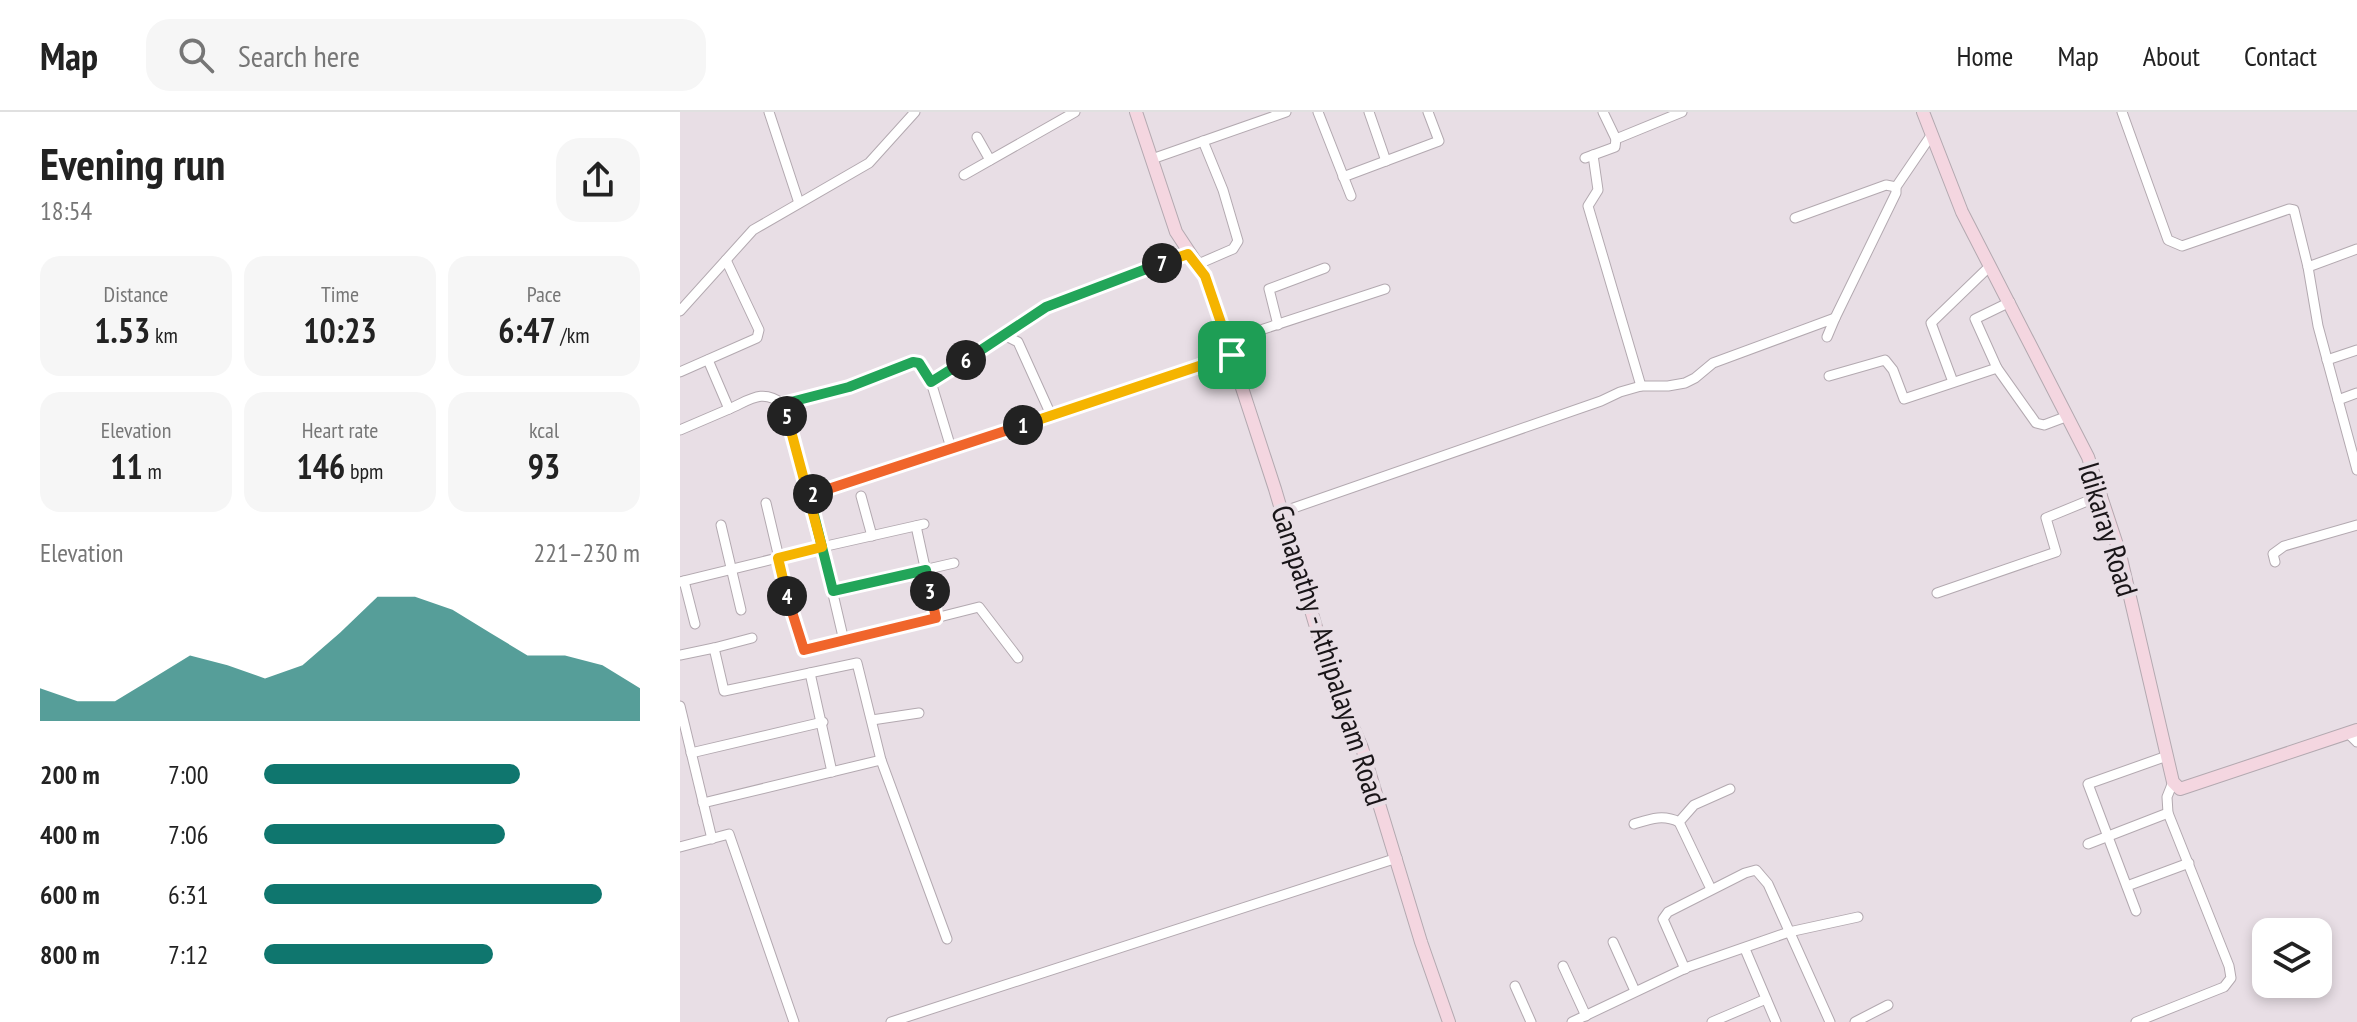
<!DOCTYPE html>
<html lang="en">
<head>
<meta charset="utf-8">
<style>
  :root { --surface:#fff; --page:#f6f6f6; --text:#222; --muted:#767676; --line:#e0e0e0; --accent:#0f766e }
  body { margin:0; font-family:"PT Sans Narrow",sans-serif; background:var(--page); color:var(--text); height:100vh; display:flex; flex-direction:column; font-size:30px; white-space:nowrap }
  * { box-sizing:border-box; margin:0 }
  p { font-size:26px; color:var(--muted) }
  .icon { flex:none; width:44px; height:44px; fill:none; stroke:currentColor; stroke-width:2; stroke-linecap:round; stroke-linejoin:round }
  .map { position:relative; flex:1; overflow:hidden }
  .drawer { display:flex; flex-direction:column; background:var(--surface); width:680px }
  .drawer>* { flex:none }
  .controls { position:absolute; left:1572px; top:806px; display:grid; gap:16px }
  .controls a { display:grid; place-items:center; width:80px; height:80px; border-radius:16px; background:var(--surface); box-shadow:0 4px 12px #0003; font-size:40px }
  .pin { position:absolute; display:grid; place-items:center; width:68px; height:68px; color:#fff; margin:-34px; border-radius:16px; box-shadow:0 4px 12px #0006 }
  .km { position:absolute; width:40px; height:40px; margin:-20px; border-radius:50%; background:#222; color:#fff; font-size:22px; line-height:40px; text-align:center }
  .round { display:grid; place-items:center; flex:none; width:84px; height:84px; border-radius:24px; background:var(--page) }
  .summary { display:flex; align-items:center; justify-content:space-between; height:136px; padding:0 40px }
  h1 { font-size:44px; font-weight:800; line-height:60px }
  .stats { display:grid; grid-template-columns:repeat(3,1fr); gap:12px; height:136px; padding:8px 40px }
  .stats div { display:grid; align-content:center; border-radius:20px; background:var(--page); text-align:center }
  .stats b { font-size:34px; font-weight:800 }
  .stats small { font-size:22px; font-weight:400 }
  .stats p { font-size:22px }
  .chart { height:224px; padding:16px 40px }
  .chart p { display:flex; justify-content:space-between }
  .chart svg { width:100%; height:144px; margin-top:8px; fill:var(--accent); opacity:.7 }
  ul { padding:0 40px; list-style:none; font-size:26px }
  li { display:grid; grid-template-columns:128px 96px 1fr; align-items:center; height:60px }
  li i { height:20px; border-radius:10px; background:var(--accent) }
  header { display:flex; align-items:center; gap:48px; box-sizing:border-box; height:112px; padding:0 40px; background:var(--surface); border-bottom:2px solid var(--line) }
  header strong { font-size:38px }
  nav { display:flex; gap:44px; margin-inline-start:auto; font-size:28px }
  .search { width:560px; height:72px; background:var(--page); display:flex; align-items:center; gap:20px; box-sizing:border-box; padding:0 28px; border-radius:24px; color:var(--muted); font-size:30px }
  main { display:flex; flex:1; min-height:0 }
  .map>svg:first-child { display:block }
</style>
</head>
<body>
<header>
<strong>Map</strong>
<div class="search"><svg class="icon" aria-label="search" viewBox="0 0 24 24"><circle cx="10" cy="10" r="6"/><path d="M15 15l6 6"/></svg>Search here</div>
<nav><a>Home</a><a>Map</a><a>About</a><a>Contact</a></nav>
</header>
<main>
<section class="drawer">
<div class="summary"><div><h1>Evening run</h1><p>18:54</p></div><a class="round"><svg class="icon" aria-label="share" viewBox="0 0 24 24"><path d="M12 15V3M7 8l5-5 5 5M5 13v7h14v-7"/></svg></a></div>
<div class="stats">
<div><p>Distance</p><b>1.53<small> km</small></b></div>
<div><p>Time</p><b>10:23</b></div>
<div><p>Pace</p><b>6:47<small> /km</small></b></div>
</div>
<div class="stats">
<div><p>Elevation</p><b>11<small> m</small></b></div>
<div><p>Heart rate</p><b>146<small> bpm</small></b></div>
<div><p>kcal</p><b>93</b></div>
</div>
<div class="chart"><p><span>Elevation</span>221–230 m</p>
<svg viewBox="0 0 160 44" preserveAspectRatio="none"><path d="M0 44V34L10 38L20 38L30 31L40 24L50 27L60 31L70 27L80 17L90 6L100 6L110 10L120 17L130 24L140 24L150 27L160 34V44z"/></svg>
</div>
<ul>
<li><b>200 m</b>7:00<i style="width:68%"></i></li>
<li><b>400 m</b>7:06<i style="width:64%"></i></li>
<li><b>600 m</b>6:31<i style="width:90%"></i></li>
<li><b>800 m</b>7:12<i style="width:61%"></i></li>
</ul>
</section>
<div class="map">
<svg width="1677" height="910" viewBox="0 0 1677 910">
  <rect width="100%" height="100%" fill="#e8dee5"/>
  <g fill="none" stroke-linecap="round" stroke-linejoin="round">
    <defs>
      <g id="street">
        <polyline points="89,0 119,91"/>
        <polyline points="638,0 671,84"/>
        <polyline points="689,0 706,49"/>
        <polyline points="923,0 936,27"/>
        <polyline points="1442,0 1488,128 1502,134 1609,97 1614,98 1628,155 1677,137"/>
        <polyline points="297,25 310,48"/>
        <polyline points="913,43 918,78 908,94 961,274"/>
        <polyline points="905,46 935,35 936,27 1002,0"/>
        <polyline points="472,47 606,0"/>
        <polyline points="284,63 395,0"/>
        <polyline points="663,65 759,29 748,0"/>
        <polyline points="1115,106 1206,73 1216,75"/>
        <polyline points="516,153 553,137 558,129 543,78 523,29"/>
        <polyline points="1628,155 1638,214 1677,358"/>
        <polyline points="1330,190 1295,207 1317,256 1356,311 1364,313 1388,304"/>
        <polyline points="0,199 73,118 189,51 235,0"/>
        <polyline points="1155,206 1216,81 1216,75 1250,25"/>
        <polyline points="598,213 589,177 645,156"/>
        <polyline points="324,223 338,230 371,303"/>
        <polyline points="547,229 705,177"/>
        <polyline points="1647,248 1677,238"/>
        <polyline points="0,260 77,226 79,218 46,148"/>
        <polyline points="1149,264 1205,248 1213,258 1224,287 1317,256"/>
        <polyline points="251,270 366,195 508,142"/>
        <polyline points="1273,270 1251,211 1310,154"/>
        <polyline points="1658,288 1677,281"/>
        <polyline points="103,292 169,275 233,250 239,251 251,270 271,336"/>
        <polyline points="0,318 49,297 28,248"/>
        <polyline points="129,383 552,243"/>
        <polyline points="181,384 192,424"/>
        <polyline points="86,391 117,522 124,538 164,529"/>
        <polyline points="602,400 921,289 940,280 961,274 988,274 1005,271 1015,266 1033,251 1155,206 1147,225"/>
        <polyline points="244,412 142,435 164,529 299,495 338,546"/>
        <polyline points="41,413 61,498"/>
        <polyline points="236,414 256,506"/>
        <polyline points="1595,450 1593,442 1604,434 1677,413"/>
        <polyline points="4,469 15,512"/>
        <path d="M0,470L142,435L103,292C82,276 70,288 49,297"/>
        <polyline points="153,479 274,451"/>
        <polyline points="1257,481 1376,440 1366,406 1422,383"/>
        <polyline points="34,536 72,526"/>
        <polyline points="0,543 34,536 44,579 177,551 201,648 267,827"/>
        <polyline points="130,561 152,660"/>
        <polyline points="0,594 32,727"/>
        <polyline points="192,608 239,601"/>
        <polyline points="1668,621 1677,630"/>
        <polyline points="11,641 143,610"/>
        <polyline points="23,691 201,648"/>
        <path d="M954,712C970,707 983,702 999,710"/>
        <polyline points="1408,732 1488,701"/>
        <polyline points="0,735 49,722 114,910"/>
        <polyline points="1447,774 1509,751"/>
        <polyline points="1031,777 999,710 1014,693 1050,677"/>
        <polyline points="1456,799 1408,672 1487,644"/>
        <polyline points="933,830 955,879"/>
        <polyline points="1065,837 1096,910"/>
        <polyline points="883,854 906,904"/>
        <polyline points="1005,857 983,807 988,800 1065,761 1076,758 1088,772 1150,910"/>
        <polyline points="835,874 851,910"/>
        <polyline points="211,910 717,746"/>
        <polyline points="892,910 1008,855 1109,820 1178,805"/>
        <polyline points="1032,910 1086,887"/>
        <polyline points="1175,910 1208,893"/>
        <polyline points="1456,910 1544,875 1551,866 1549,854 1488,701 1487,685 1493,670"/>
      </g>
      <g id="secondary">
        <polyline points="456,0 496,120 525,164 534,190 595,377 649,559 682,636 741,830 769,910"/>
        <polyline points="1243,0 1282,100 1408,345 1440,442 1493,670 1500,677 1677,618"/>
      </g>
    </defs>
    <use href="#street" stroke="#b3a9b0" stroke-width="11"/>
    <use href="#secondary" stroke="#b3a9b0" stroke-width="14"/>
    <use href="#street" stroke="#fff" stroke-width="9"/>
    <use href="#secondary" stroke="#f4d6e0" stroke-width="12"/>
  </g>
  <g fill="none" stroke-linecap="round" stroke-linejoin="round">
    <defs>
      <polyline id="split-1" points="343,313 552,243"/>
      <polyline id="split-2" points="133,382 343,313"/>
      <polyline id="split-3" points="133,382 129,383 153,479 246,458 250,479"/>
      <polyline id="split-4" points="107,484 124,538 256,506 250,479"/>
      <polyline id="split-5" points="107,304 142,435 98,446 107,484"/>
      <polyline id="split-6" points="107,304 103,292 169,275 233,250 239,251 251,270 286,248"/>
      <polyline id="split-7" points="286,248 366,195 482,151"/>
      <polyline id="split-8" points="482,151 508,142 525,164 552,243"/>
    </defs>
    <use href="#split-1" stroke="#fff" stroke-width="16"/>
    <use href="#split-2" stroke="#fff" stroke-width="16"/>
    <use href="#split-3" stroke="#fff" stroke-width="16"/>
    <use href="#split-4" stroke="#fff" stroke-width="16"/>
    <use href="#split-5" stroke="#fff" stroke-width="16"/>
    <use href="#split-6" stroke="#fff" stroke-width="16"/>
    <use href="#split-7" stroke="#fff" stroke-width="16"/>
    <use href="#split-8" stroke="#fff" stroke-width="16"/>
    <use href="#split-1" stroke="#f5b400" stroke-width="10"/>
    <use href="#split-2" stroke="#f0652b" stroke-width="10"/>
    <use href="#split-3" stroke="#22a559" stroke-width="10"/>
    <use href="#split-4" stroke="#f0652b" stroke-width="10"/>
    <use href="#split-5" stroke="#f5b400" stroke-width="10"/>
    <use href="#split-6" stroke="#22a559" stroke-width="10"/>
    <use href="#split-7" stroke="#22a559" stroke-width="10"/>
    <use href="#split-8" stroke="#f5b400" stroke-width="10"/>
  </g>
  <g text-anchor="middle" dominant-baseline="central" stroke-width="8" stroke-linejoin="round" paint-order="stroke">
    <g font-size="30" fill="#191518" stroke="#e8dee5">
      <text transform="translate(1429 417) rotate(73)">Idikaray Road</text>
      <text transform="translate(650 543) rotate(72)">Ganapathy - Athipalayam Road</text>
    </g>
  </g>
</svg>
<div class="controls">
<a><svg class="icon" aria-label="layers" viewBox="0 0 24 24"><path d="M12 4l9 5-9 5-9-5zM3 14l9 5 9-5"/></svg></a>
</div>
<div class="pin" style="left:552px;top:243px;background:#1e9e55"><svg class="icon" aria-label="arrive" viewBox="0 0 24 24"><path d="M6 21V4h12l-3 4 3 4H6"/></svg></div>
<b class="km" style="left:343px;top:313px">1</b>
<b class="km" style="left:133px;top:382px">2</b>
<b class="km" style="left:250px;top:479px">3</b>
<b class="km" style="left:107px;top:484px">4</b>
<b class="km" style="left:107px;top:304px">5</b>
<b class="km" style="left:286px;top:248px">6</b>
<b class="km" style="left:482px;top:151px">7</b>
</div>
</main>
</body>
</html>
